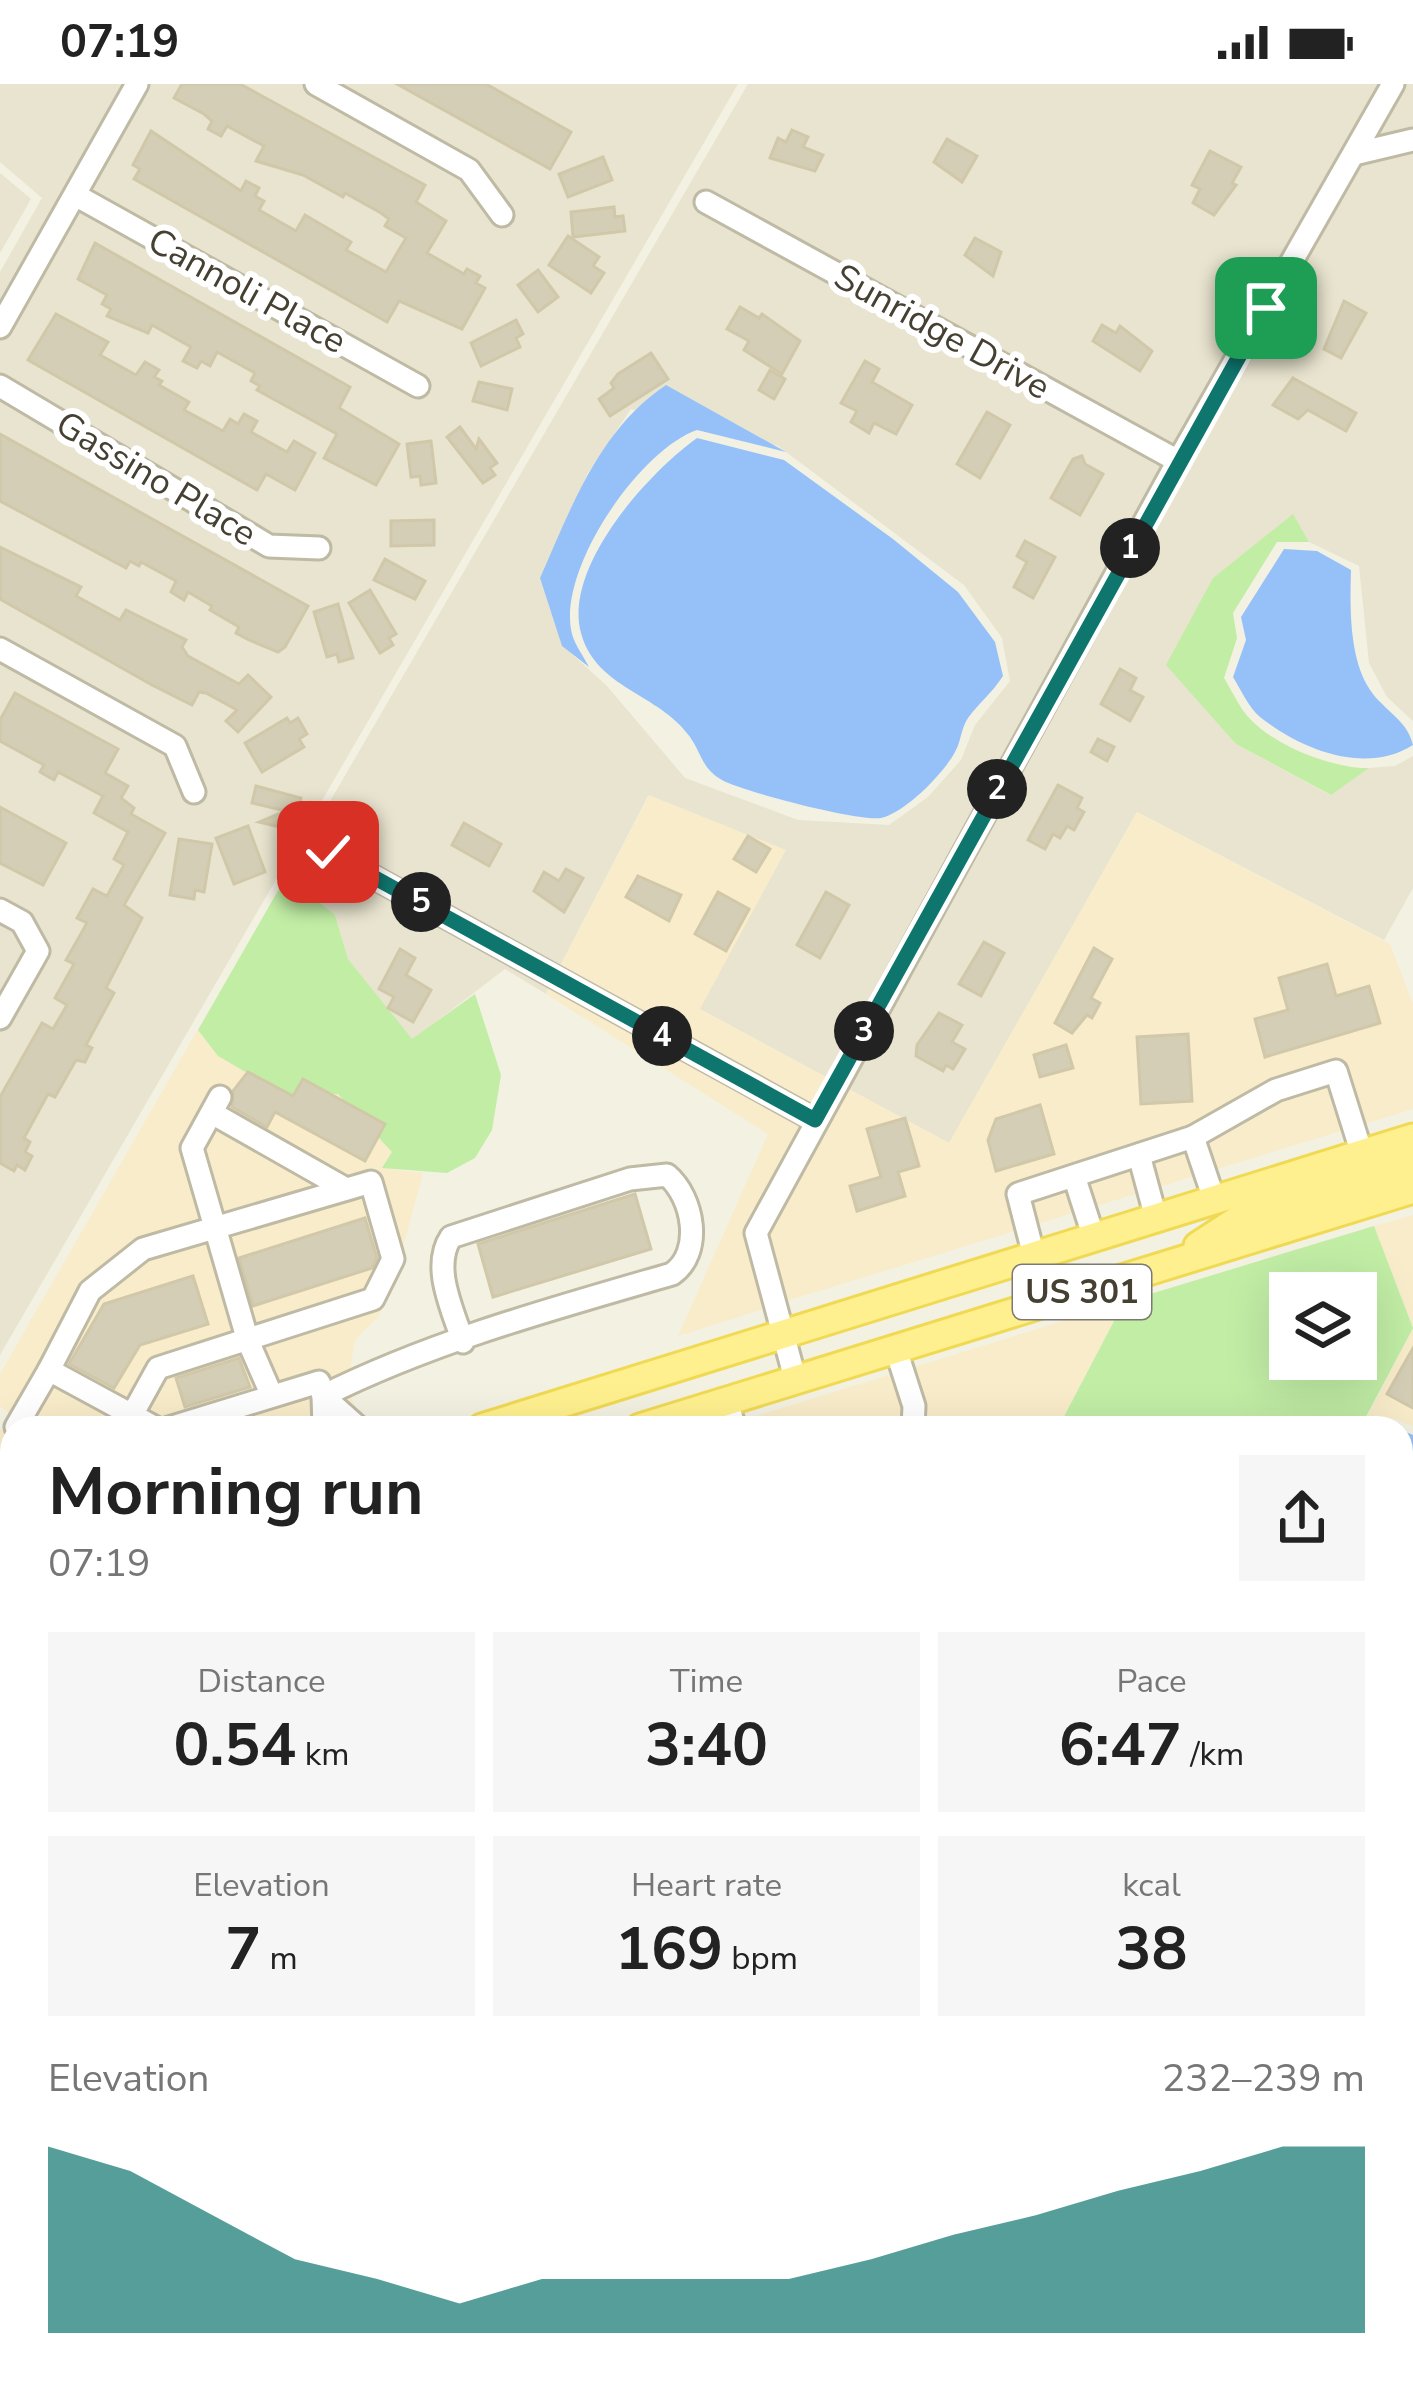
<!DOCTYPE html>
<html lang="en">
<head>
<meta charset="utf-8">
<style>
  :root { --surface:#fff; --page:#f6f6f6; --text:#222; --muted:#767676; --accent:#0f766e }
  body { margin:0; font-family:"Nunito Sans",sans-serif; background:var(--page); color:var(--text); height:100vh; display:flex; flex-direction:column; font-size:45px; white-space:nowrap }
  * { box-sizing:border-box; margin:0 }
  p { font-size:39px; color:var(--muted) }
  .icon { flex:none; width:66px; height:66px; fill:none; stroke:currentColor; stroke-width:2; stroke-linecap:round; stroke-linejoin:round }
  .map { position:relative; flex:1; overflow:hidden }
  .panel { position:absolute; left:0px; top:1332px; width:1413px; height:972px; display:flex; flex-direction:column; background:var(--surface); border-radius:36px 36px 0 0; box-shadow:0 12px 48px #0002 }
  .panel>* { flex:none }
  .tools { position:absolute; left:1269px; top:1188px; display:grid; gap:24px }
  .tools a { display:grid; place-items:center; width:108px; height:108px; border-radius:0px; background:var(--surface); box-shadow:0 12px 48px #0002; font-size:60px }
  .pin { position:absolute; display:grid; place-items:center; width:102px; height:102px; color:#fff; margin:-51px; border-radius:24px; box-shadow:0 6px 18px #0006 }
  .km { position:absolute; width:60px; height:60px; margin:-30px; border-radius:50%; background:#222; color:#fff; font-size:33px; line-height:60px; text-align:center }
  .round { display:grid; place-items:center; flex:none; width:126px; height:126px; border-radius:0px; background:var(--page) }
  .overview { display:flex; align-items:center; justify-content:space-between; height:204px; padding:0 48px }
  h1 { font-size:66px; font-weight:700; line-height:90px }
  .stats { display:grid; grid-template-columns:repeat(3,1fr); gap:18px; height:204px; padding:12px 48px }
  .stats div { display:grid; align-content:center; border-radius:0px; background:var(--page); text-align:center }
  .stats b { font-size:60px; font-weight:700 }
  .stats small { font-size:33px; font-weight:400 }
  .stats p { font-size:33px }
  .chart { height:336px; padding:24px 48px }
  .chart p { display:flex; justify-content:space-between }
  .chart svg { width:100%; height:216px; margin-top:12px; fill:var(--accent); opacity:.7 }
  .status { display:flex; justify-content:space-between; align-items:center; height:84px; padding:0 60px; background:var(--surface); direction:ltr }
  .status svg { height:33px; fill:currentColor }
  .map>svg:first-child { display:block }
</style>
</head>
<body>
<div class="status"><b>07:19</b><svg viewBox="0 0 49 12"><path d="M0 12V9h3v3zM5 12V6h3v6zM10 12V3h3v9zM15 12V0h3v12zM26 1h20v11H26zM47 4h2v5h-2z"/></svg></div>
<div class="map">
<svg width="1413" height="2304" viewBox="0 0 1413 2304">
  <rect width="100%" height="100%" fill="#f3f1e2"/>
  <g fill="#e8e4cf" fill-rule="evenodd">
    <polygon points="0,0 738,0 0,1271 0,188 42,114 0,78"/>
    <path d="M748,0H1381L1173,364L701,105L693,121L1164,380L826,993L700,925L648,712L559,884L323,755L315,771L550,901L546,910L505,885L412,956L348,875L335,831L287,791ZM631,325L778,362L964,501L1002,554L1010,597L975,641L961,676L928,713L889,741L798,736L685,694L607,602L562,561L540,494L588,389Z"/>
    <polygon points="1405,0 1413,0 1413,46 1375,55"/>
    <polygon points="1413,66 1413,637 1387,613 1369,579 1359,482 1309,458 1293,431 1213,494 1201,618 1236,660 1330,711 1369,684 1395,682 1413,672 1413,804 1384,856 1137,728 949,1059 845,1003 1187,382 1362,79"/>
    <polygon points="0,89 31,115 0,169"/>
    <polygon points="1401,2163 1413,2169 1411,2304 1250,2304 1263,2292 1401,2292"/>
    <polygon points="12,2226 12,2292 202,2292 203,2304 0,2304 0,2249"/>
    <polygon points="566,2292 1231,2292 1228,2296 1236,2304 560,2304"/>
  </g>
  <g fill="#f8ecca">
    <polygon points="649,711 786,766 700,925 826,993 810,1022 559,884"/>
    <polygon points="1137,728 1390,860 1413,920 1413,1025 783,1218 767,1151 845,1003 949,1059"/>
    <polygon points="550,901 801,1039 746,1144 764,1225 678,1252 768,1050 546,910"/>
    <polygon points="198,945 218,972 289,1012 338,1010 392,1068 383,1084 423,1089 393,1200 378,1233 355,1256 347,1303 364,1344 36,1344 0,1323 0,1290"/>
    <polygon points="1413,1131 1413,1243 1374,1142"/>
    <polygon points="1124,1218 1058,1344 718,1344"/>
    <polygon points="1413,1244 1413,1342 1393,1334 1384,1340 1368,1331"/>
    <polygon points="0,1345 12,1352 12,1462 0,1466"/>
    <polygon points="12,1564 12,2226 0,2249 0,1567"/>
    <polygon points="1413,1631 1413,1693 1401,1679 1401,1653"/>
    <polygon points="1401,1692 1413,1703 1413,1754 1401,1747"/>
  </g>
  <g fill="#c1eda5" fill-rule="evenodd">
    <path d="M1293,430L1309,458H1277L1233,529L1237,554L1224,594C1232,607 1240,625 1251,636C1276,662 1334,685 1369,684L1331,711L1236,660L1166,581L1213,494Z"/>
    <polygon points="287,791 335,831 348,875 412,955 475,910 501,991 492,1046 475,1074 447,1089 382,1084 392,1068 338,1010 289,1013 218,972 198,946"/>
    <path d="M1374,1142L1413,1244L1360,1344H1058L1124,1218ZM1356,1209V1275H1290V1209Z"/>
    <polygon points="1401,1747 1413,1754 1413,2136 1401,2130"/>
  </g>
  <g fill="#96c1f8">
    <path d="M666,301L786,368L697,346C639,366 556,487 572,550C575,561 584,573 589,583L562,562L540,494C572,422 599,346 666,301Z"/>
    <path d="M697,354L784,376L893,455L958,508L995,558L1003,592C992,609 979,619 968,634C961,644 961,658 955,668C944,689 905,729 881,734C859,738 741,707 722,696C702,685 702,670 690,653C659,609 596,605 581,549C563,483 648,389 697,354Z"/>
    <path d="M1284,465L1317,467L1351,486C1350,521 1349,569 1367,601C1380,625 1407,634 1413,661C1366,691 1302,666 1260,633C1249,624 1241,606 1233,593L1246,556L1241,533Z"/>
    <polygon points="1401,1346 1413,1351 1413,1569 1401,1588"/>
    <polygon points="210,2292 555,2292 549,2304 212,2304"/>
  </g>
  <g fill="#d5ceb6" stroke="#d1c8a9" stroke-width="3">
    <polygon points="182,0 240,0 425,101 416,118 446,137 427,169 464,190 467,185 480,192 476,199 485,204 462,245 399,217 387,238 134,95 140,85 133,81 151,47 241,107 246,97 259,104 255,112 264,117 259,126 296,147 305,131 351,158 346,166 386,188 406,154 385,142 389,135 381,129 345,109 343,113 303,91 256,77 264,62 227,42 221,52 208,45 212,37 204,30 174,14"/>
    <polygon points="397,0 486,0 571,48 550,85"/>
    <polygon points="792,46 808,53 803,63 823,71 815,87 770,74 778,54 786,58"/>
    <polygon points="947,55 977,72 962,98 934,78"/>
    <polygon points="1210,67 1241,83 1232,99 1236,101 1214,131 1193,119 1200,105 1192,101"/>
    <polygon points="603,73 612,96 568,113 559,90"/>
    <polygon points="614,123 615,133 623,132 625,147 573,153 571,128"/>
    <polygon points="568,152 599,173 593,182 604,189 591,209 549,181"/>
    <polygon points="975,154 1001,168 993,192 965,171"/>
    <polygon points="95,159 350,303 339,324 399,360 376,401 324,374 337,350 257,306 260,302 251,297 255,289 217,268 210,282 201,277 197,284 183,277 191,263 152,241 148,249 107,232 111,225 102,220 107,211 78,195"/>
    <polygon points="538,186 558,213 538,228 518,201"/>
    <polygon points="1344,217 1366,229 1341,274 1324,265"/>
    <polygon points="740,223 759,234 762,230 800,257 782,290 744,266 749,257 727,245"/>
    <polygon points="56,230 108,258 100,271 136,291 145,278 159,286 154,293 162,297 159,301 189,318 184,326 223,347 230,335 238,340 244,330 257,337 251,348 287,368 294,357 315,369 295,406 266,390 257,406 28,276"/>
    <polygon points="516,236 523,250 516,254 520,263 481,282 471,259"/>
    <polygon points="1102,241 1116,249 1120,242 1152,267 1140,287 1093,257"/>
    <polygon points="651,269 668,295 610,332 599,315 614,304 611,299 618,290"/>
    <polygon points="865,277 879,285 872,298 912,321 896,350 874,339 869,349 851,338 857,327 841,319"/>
    <polygon points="770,286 785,295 774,315 759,306"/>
    <polygon points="1293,294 1356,329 1346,347 1308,326 1298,335 1273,321"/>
    <polygon points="479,298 512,305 507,326 473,317"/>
    <polygon points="987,328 1010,341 980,394 957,380"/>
    <polygon points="460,343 476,365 479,355 497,379 490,384 495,391 483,399 447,353"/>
    <polygon points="0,350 308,522 285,563 278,568 249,556 236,549 239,543 210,526 212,522 188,508 184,516 171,508 176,497 141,478 139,482 130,477 126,484 0,417"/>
    <polygon points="431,357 436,399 421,401 420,392 411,393 407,360"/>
    <polygon points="1082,372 1085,380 1103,390 1080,431 1051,414 1073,375"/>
    <polygon points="434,436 434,461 391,462 391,437"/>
    <polygon points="1025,457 1055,473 1033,514 1014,503 1027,478 1017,472"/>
    <polygon points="0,463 81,503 76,512 120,536 126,526 186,556 182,563 188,572 239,600 248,591 271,613 238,648 226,637 237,626 206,609 199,608 192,621 152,601 0,515"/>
    <polygon points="385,475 425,497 415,515 374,496"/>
    <polygon points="370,506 396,550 389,554 393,561 380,569 349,519"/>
    <polygon points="338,520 353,574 339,578 337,570 327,573 314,528"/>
    <polygon points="1120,585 1136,594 1130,606 1143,613 1130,637 1101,620"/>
    <polygon points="15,609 118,665 105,689 128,702 121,714 134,724 131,730 165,749 124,821 142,834 106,904 114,909 86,961 92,964 85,978 76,976 55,1013 48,1010 24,1054 30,1058 25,1068 32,1072 25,1086 17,1081 14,1087 0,1079 0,1013 42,939 53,945 67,921 55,914 74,880 66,876 87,839 77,834 93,805 107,812 124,781 114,775 128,748 94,729 103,712 58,688 54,696 40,688 44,681 0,657 0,636"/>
    <polygon points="287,634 290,639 298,634 307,650 299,655 304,663 262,688 245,659"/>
    <polygon points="1098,655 1114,663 1107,677 1091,668"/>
    <polygon points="1058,701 1082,714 1077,724 1084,728 1074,746 1067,742 1060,754 1053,750 1045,765 1028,756"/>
    <polygon points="256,702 301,714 299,723 309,719 302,748 259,738 286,727 252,719"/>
    <polygon points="0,723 66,759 43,801 0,779"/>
    <polygon points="464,739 501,760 489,782 452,761"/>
    <polygon points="248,742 265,788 234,800 216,754"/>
    <polygon points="748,752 770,765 756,788 734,775"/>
    <polygon points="179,755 212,760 204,808 195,806 194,815 170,811"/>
    <polygon points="566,785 583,794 564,828 534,807 544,788 559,797"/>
    <polygon points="638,792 681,811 669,837 626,813"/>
    <polygon points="718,808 749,825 726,867 695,850"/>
    <polygon points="826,808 849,821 820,874 797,861"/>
    <polygon points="984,858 1004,869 981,912 959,900"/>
    <polygon points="1094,864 1112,875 1091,914 1100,919 1092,934 1087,931 1072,949 1055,939"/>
    <polygon points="400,865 415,874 406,891 431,906 413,938 388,924 394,913 379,905"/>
    <polygon points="1327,880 1336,912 1369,902 1380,939 1265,973 1255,935 1288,926 1279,894"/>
    <polygon points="939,929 962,941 952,958 965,965 953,985 946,981 943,987 916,972 917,961"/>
    <polygon points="1188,950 1192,1017 1141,1020 1137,953"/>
    <polygon points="1066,961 1073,984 1040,993 1034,971"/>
    <polygon points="248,988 293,1012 303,995 385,1040 365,1077 275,1028 267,1043 232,1023 233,1007"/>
    <polygon points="1040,1021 1054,1070 996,1087 988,1056 996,1035"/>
    <polygon points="905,1034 919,1082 898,1088 905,1112 857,1127 850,1102 881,1093 867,1045"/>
    <polygon points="635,1110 651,1165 493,1213 478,1160"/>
    <polygon points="365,1134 377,1174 372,1184 253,1222 239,1174"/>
    <polygon points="193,1192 208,1240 140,1261 114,1304 69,1280 104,1220"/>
    <polygon points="1413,1264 1413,1324 1387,1310"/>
    <polygon points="239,1274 250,1303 185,1323 176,1294"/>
  </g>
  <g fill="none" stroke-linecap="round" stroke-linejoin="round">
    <defs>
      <g id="minor">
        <polyline points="316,0 469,86 502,131"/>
        <polyline points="1354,70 1413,56"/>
        <polyline points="77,112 418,302"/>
        <polyline points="706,118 1178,377"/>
        <polyline points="0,243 137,0"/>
        <polyline points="0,302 269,462 319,464"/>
        <polyline points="0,565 175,662 194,708"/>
        <polyline points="328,768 815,1036"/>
        <polyline points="0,826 22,838 38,867 0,934"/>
        <polyline points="220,1013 192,1064 248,1257 272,1312"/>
        <polyline points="212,1029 346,1105"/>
        <polyline points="1193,1053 1276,1006 1336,987 1362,1070"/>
        <polyline points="1139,1071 1156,1134"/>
        <polyline points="1074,1092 1094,1154"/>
        <polyline points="1034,1172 1018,1110 1193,1053 1214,1115"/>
        <polyline points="896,1266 914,1322 913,1344"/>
        <polyline points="49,1286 90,1207 143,1165 371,1098 393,1175 373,1215 158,1284 132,1331"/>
        <polyline points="796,1298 756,1149 1178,377 1393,0"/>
        <polyline points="727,1318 735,1344"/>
        <polyline points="16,1343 49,1286 156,1344"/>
        <path d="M169,1344L319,1298L323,1312C433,1257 555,1224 672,1190C703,1169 694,1114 667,1091L630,1095L451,1153C431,1183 453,1226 463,1258"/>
        <polyline points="324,1344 323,1312 359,1344"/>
        <polyline points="0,1431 12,1427"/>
        <polyline points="0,1646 12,1642"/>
        <polyline points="0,1867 12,1846"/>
        <polyline points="0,2005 12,1984"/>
        <polyline points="0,2122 12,2100"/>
        <polyline points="1401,2141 1413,2147"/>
        <polyline points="72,2292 73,2304"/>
        <polyline points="885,2292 907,2304"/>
        <polyline points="696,2304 701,2292"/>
        <polyline points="860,2304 867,2292"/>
      </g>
      <g id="major">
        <polyline points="1198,1162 1241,1134 1413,1080"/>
        <polyline points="482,1344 1413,1054"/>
        <polyline points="640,1344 1413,1105"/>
        <polyline points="0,1494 12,1490"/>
        <polyline points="0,1545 12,1541"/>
      </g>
    </defs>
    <use href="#minor" stroke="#bfbaa4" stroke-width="27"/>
    <use href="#major" stroke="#f0d953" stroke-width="33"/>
    <use href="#minor" stroke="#fff" stroke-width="21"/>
    <use href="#major" stroke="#fff08f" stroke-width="27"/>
  </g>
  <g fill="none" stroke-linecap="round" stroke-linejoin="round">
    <defs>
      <polyline id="route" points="328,768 815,1036 1266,224"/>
    </defs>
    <use href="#route" stroke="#fff" stroke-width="24"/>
    <use href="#route" stroke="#0f766e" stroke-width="15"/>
  </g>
  <g text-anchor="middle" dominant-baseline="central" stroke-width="12" stroke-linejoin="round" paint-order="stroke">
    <rect fill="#fff" stroke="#7d7970" stroke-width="3" x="1013" y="1181" width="138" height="54" rx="9"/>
    <g font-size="33" font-weight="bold" fill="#454032">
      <text x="1082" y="1208">US 301</text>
    </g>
    <g font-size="36" fill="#454032" stroke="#fff">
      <text transform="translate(247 207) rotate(29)">Cannoli Place</text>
      <text transform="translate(942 248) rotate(29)">Sunridge Drive</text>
      <text transform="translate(156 395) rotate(31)">Gassino Place</text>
    </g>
  </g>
</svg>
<div class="tools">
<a><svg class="icon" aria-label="layers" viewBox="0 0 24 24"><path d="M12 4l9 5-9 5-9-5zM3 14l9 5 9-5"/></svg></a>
</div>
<div class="pin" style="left:1266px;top:224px;background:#1e9e55"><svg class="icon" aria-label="arrive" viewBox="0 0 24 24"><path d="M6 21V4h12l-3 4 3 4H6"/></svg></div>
<div class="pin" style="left:328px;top:768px;background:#d93025"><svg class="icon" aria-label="check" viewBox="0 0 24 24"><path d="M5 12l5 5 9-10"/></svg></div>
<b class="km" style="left:1130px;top:464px">1</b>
<b class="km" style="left:997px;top:705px">2</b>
<b class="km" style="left:864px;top:947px">3</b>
<b class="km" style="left:662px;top:952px">4</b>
<b class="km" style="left:421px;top:818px">5</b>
<section class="panel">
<div class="overview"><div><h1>Morning run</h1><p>07:19</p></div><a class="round"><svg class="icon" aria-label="share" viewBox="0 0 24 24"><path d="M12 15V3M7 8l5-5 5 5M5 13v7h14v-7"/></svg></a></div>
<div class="stats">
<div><p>Distance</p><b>0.54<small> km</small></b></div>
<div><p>Time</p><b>3:40</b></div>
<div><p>Pace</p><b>6:47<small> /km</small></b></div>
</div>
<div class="stats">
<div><p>Elevation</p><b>7<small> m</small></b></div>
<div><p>Heart rate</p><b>169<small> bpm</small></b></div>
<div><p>kcal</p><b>38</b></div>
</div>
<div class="chart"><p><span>Elevation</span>232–239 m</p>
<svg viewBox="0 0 160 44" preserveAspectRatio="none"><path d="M0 44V6L10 11L20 20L30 29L40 33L50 38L60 33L70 33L80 33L90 33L100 29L110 24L120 20L130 15L140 11L150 6L160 6V44z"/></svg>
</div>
</section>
</div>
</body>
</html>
